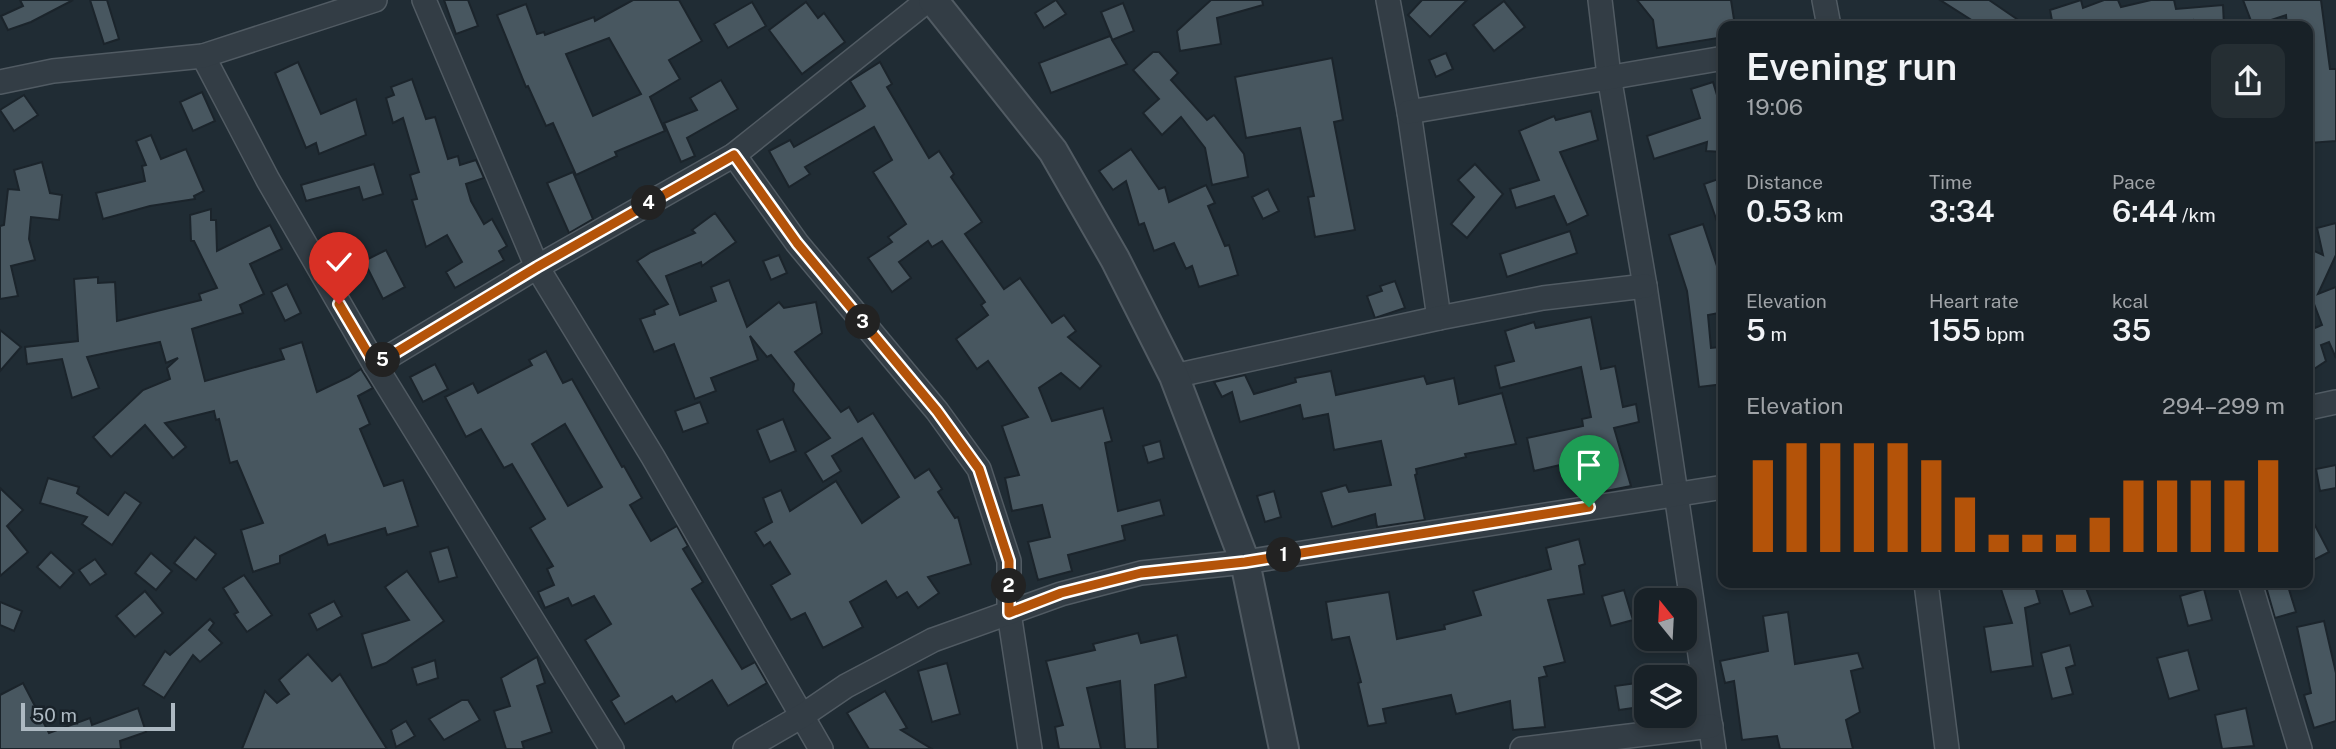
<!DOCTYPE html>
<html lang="en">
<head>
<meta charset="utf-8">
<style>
  :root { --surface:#182127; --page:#252e33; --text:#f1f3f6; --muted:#9fa3a7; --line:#363e44; --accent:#b45309 }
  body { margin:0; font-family:"Public Sans",sans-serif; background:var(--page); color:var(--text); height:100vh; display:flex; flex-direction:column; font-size:26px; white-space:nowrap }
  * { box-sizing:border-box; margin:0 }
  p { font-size:23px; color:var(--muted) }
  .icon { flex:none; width:38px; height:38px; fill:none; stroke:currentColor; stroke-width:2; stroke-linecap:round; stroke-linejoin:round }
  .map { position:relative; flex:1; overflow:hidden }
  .panel { position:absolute; left:1718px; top:21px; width:595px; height:567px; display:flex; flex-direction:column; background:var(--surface); border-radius:14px; box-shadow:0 4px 10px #0003,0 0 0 2px var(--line) }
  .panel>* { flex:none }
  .needle { width:46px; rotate:342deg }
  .fabs { position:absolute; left:1634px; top:588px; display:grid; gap:14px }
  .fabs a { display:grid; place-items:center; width:63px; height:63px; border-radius:14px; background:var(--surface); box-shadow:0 4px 10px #0003,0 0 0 2px var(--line); font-size:35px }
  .scale { position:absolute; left:21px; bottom:18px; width:154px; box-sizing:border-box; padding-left:7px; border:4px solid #adb9c2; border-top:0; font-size:19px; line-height:24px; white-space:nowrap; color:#adb9c2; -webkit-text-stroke:5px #192229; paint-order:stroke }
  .pin { position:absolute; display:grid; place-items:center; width:60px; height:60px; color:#fff; margin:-72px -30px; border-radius:50% 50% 50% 0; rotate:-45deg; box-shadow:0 0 7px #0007 }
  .pin .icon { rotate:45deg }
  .km { position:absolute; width:35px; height:35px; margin:-18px; border-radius:50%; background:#222; color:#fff; font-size:19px; line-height:35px; text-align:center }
  .round { display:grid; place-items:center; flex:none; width:74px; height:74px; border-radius:14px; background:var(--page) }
  .overview { display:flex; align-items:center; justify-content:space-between; height:119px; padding:0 28px }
  h1 { font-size:38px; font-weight:600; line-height:52px }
  .stats { display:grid; grid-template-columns:repeat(3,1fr); gap:10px; height:119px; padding:7px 28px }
  .stats div { display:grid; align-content:center }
  .stats b { font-size:30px; font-weight:600 }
  .stats small { font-size:19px; font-weight:400 }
  .stats p { font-size:19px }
  .chart { height:196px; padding:14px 28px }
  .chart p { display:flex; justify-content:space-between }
  .chart svg { width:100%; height:126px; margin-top:7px; stroke:var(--accent); stroke-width:6 }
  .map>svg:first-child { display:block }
</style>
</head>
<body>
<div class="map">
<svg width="2336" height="749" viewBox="0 0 2336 749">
  <rect width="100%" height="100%" fill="#202c34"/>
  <g fill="#485760" stroke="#1b242b" stroke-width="2" fill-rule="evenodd">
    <polygon points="20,0 73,0 31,22 8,30 1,16 23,6"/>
    <polygon points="90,0 107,0 119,39 104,44"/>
    <polygon points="444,0 468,0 478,26 456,34"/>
    <path d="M633,0H679L702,41L669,60L680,79L650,97L665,131L615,152L617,156L576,175L553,123L546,126L528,86L526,87L497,15L526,4L537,34L544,32L545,35L594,17L595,21ZM609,38L641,94L593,116L566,54Z"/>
    <polygon points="1056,0 1066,14 1044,28 1035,13"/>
    <polygon points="1211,0 1262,0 1263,5 1217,18 1221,44 1180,51 1177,31"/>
    <polygon points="1422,0 1467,0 1430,37 1408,15"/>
    <polygon points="1637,0 1731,0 1735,26 1724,26 1724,37 1657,48 1653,20"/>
    <polygon points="1940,0 1989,0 2027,26 1981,26"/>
    <polygon points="2081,0 2083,8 2104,0 2118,0 2121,7 2151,0 2174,0 2176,9 2223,5 2224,26 2193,26 2193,20 2166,26 2053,26 2050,10"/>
    <polygon points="2243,0 2321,0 2330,69 2336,69 2336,141 2309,143 2308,26 2287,26 2286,15 2253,26"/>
    <polygon points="1504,1 1525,27 1494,51 1473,25"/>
    <polygon points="752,2 766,26 728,48 714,24"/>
    <polygon points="806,2 818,18 824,13 845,42 802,74 769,30"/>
    <polygon points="1123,3 1134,31 1112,40 1127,64 1051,93 1039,63 1110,36 1112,39 1101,12"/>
    <polygon points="1153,52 1159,52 1178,73 1171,80 1207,120 1214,115 1244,154 1248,177 1212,185 1205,148 1181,117 1162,135 1143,113 1159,99 1133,70"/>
    <polygon points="1446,53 1453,69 1436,77 1429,60"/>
    <polygon points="1332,58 1343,120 1334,122 1355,230 1315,237 1308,197 1314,196 1300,128 1246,138 1235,77"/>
    <polygon points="298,62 321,114 356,99 366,135 319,154 316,143 306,148 275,73"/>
    <polygon points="880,62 892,84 887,87 929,158 939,151 954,174 951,177 982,222 965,234 1004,289 1020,278 1052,323 1064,315 1076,331 1068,337 1101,366 1080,389 1061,373 1039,388 1052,421 1103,408 1112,441 1105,443 1118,511 1160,500 1164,515 1122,526 1125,540 1068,555 1072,571 1038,580 1028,542 1050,537 1042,505 1012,511 1005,478 1019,475 1002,426 1028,417 988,361 977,369 956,339 988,315 981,305 985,302 942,241 932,247 928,241 899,262 911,278 892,292 868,258 892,242 888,237 906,224 873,172 892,160 874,127 805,167 810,174 789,187 769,151 790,140 794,147 863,108 865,106 850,81"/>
    <polygon points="412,79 426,119 435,117 448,159 458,156 460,165 476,160 484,178 466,184 471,201 484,224 492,219 507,246 499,251 504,260 455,288 446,272 462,262 447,235 426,247 412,200 417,199 410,175 419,172 403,118 393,123 386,98 394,95 391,87"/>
    <polygon points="721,80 738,109 687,138 695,156 681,162 664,123 697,110 690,98"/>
    <polygon points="1713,82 1724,118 1724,152 1706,151 1707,142 1654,159 1647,136 1700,118 1691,89"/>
    <polygon points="202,92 215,121 193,131 180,102"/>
    <polygon points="24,95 38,115 14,131 0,110"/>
    <polygon points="1591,111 1598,140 1560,152 1588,215 1567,225 1554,196 1516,208 1510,189 1539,180 1519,131 1554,116 1556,120"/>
    <polygon points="151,135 161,159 186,149 204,191 194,196 195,199 150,206 103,219 96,193 145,181 142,166 146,165 136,141"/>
    <polygon points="1131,149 1159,189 1165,187 1169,202 1206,185 1215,203 1208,206 1225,246 1229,245 1238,275 1199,287 1192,266 1186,269 1174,243 1154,251 1144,223 1139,225 1126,181 1113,190 1099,171"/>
    <polygon points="42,162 50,193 62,195 59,220 31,217 29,239 35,260 11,266 18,296 0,299 0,226 4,225 8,189 19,190 14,170"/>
    <polygon points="374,164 383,194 363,200 359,187 306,201 301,185"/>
    <polygon points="1475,164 1503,194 1467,238 1451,224 1474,197 1458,180"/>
    <polygon points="573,172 593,219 569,233 547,183"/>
    <polygon points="1724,177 1724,232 1721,233 1704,184"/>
    <polygon points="1268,189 1279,211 1263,219 1252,197"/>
    <polygon points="211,209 211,220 216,220 217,251 270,225 282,249 250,264 264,294 240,305 243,313 192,329 205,381 284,359 280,349 302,342 317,392 349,377 361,369 373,388 358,396 370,424 360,429 384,486 403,480 418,526 387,535 385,528 328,545 325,535 280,556 280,563 253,572 241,530 263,523 237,461 230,463 219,419 216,420 214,411 165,423 186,447 173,458 145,425 111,457 93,437 143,390 170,379 167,368 178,358 166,363 160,342 87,357 99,388 72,398 62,359 27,364 25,347 78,341 74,279 98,277 98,283 115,282 117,321 201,300 199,294 217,288 194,241 191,241 190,215"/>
    <polygon points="715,213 736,242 702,266 701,262 666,276 680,315 716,301 711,287 729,280 747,327 779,302 784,308 816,302 822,333 795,352 841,412 849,407 858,422 873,413 915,478 929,469 942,489 938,492 955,518 958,517 971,564 928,577 939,593 918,608 907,592 897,598 886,581 850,602 863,627 823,648 805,613 791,620 771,585 790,574 770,542 764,546 755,532 772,522 763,498 781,490 790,511 836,481 862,523 899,497 862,438 832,456 841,471 823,482 805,453 830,438 793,391 794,384 771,355 767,357 750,336 758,360 711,378 716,391 695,399 674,344 654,352 640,319 655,314 654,310 668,304 637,261 651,252 695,233 692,230"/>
    <polygon points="2336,223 2336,255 2318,294 2336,287 2336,358 2329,342 2321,345 2326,361 2308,373 2308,317 2310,317 2315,328 2322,325 2314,304 2308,316 2308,248 2323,255 2317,228"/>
    <polygon points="1703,224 1720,275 1724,274 1724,312 1708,315 1711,348 1720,347 1724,384 1699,387 1687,291 1669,235"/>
    <polygon points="1570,231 1577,253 1507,277 1500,254"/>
    <polygon points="386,250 405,287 383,299 364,261"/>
    <polygon points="779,255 787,273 771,280 763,261"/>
    <polygon points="1395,281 1405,308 1375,318 1367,296 1382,291 1380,286"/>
    <polygon points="287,284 301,313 285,321 271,292"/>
    <polygon points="1591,317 1601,369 1615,366 1623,407 1636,404 1639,422 1614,428 1631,486 1601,492 1591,458 1534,471 1527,438 1583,426 1582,419 1591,417 1581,367 1500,388 1495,366 1514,361 1505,331 1534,322 1536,328"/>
    <polygon points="0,330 21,347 0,371"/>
    <path d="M546,351L563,383L572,379L622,467L624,466L642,498L630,505L651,541L677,526L688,546L683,549L703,582L692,589L742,669L755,662L767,683L728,706L712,680L676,702L672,696L625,724L611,701L619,696L585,640L611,624L594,596L572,606L568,598L545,608L538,592L554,585L547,569L553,566L530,528L545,519L512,464L504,468L481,429L466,437L445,397L473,383L478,393L532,365L529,360ZM565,424L602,487L568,506L532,444Z"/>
    <polygon points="435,364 448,389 423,402 410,377"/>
    <polygon points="1331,371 1336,395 1424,376 1427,384 1454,378 1459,404 1502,393 1516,444 1465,454 1466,457 1416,469 1417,474 1415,475 1425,520 1377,527 1375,514 1332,527 1321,492 1346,485 1349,492 1391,485 1381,441 1334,450 1328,414 1303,419 1300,405 1240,422 1232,392 1222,397 1214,382 1245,375 1254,394 1296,382 1295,378"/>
    <polygon points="700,402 708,423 683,432 675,411"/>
    <polygon points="783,419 796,451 770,462 757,430"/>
    <polygon points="1160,441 1164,458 1148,463 1143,446"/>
    <polygon points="2336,465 2336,488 2320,491 2316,469"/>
    <polygon points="48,478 79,487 77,493 108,515 125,492 141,503 112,545 82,524 87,517 40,503"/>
    <polygon points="0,488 23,510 7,526 28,552 0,576"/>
    <polygon points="1274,491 1281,517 1265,522 1257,496"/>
    <polygon points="2308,512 2329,552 2308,563"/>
    <polygon points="195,537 216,554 196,580 174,563"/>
    <polygon points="1579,539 1585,564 1579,566 1584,594 1548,600 1565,662 1544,667 1547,676 1539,678 1545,727 1513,730 1510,701 1456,714 1451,695 1383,709 1386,723 1368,726 1358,683 1361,682 1349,637 1332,640 1326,602 1389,592 1397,639 1445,629 1444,625 1481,615 1473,591 1551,569 1546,548"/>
    <polygon points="448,547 457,577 439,582 430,552"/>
    <polygon points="51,552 74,573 60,588 37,567"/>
    <polygon points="151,553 172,571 156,590 135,573"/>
    <polygon points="95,559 106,574 90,585 79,570"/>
    <polygon points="407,571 444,621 386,663 372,668 362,634 409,620 385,587"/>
    <polygon points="244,575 272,615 247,632 234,614 238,612 223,588"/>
    <polygon points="1999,583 2034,583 2040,603 2025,608 2033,666 1991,672 1984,627 2012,623"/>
    <polygon points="2075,583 2084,583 2093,606 2070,614 2061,588"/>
    <polygon points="2265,583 2287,583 2296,612 2275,618"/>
    <polygon points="2204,589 2212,620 2188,626 2180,596"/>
    <polygon points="1624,590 1633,620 1611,626 1602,596"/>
    <polygon points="145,591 163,613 135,637 116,616"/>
    <polygon points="334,601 342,616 317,630 309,614"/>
    <polygon points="0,602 22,611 14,631 0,625"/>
    <polygon points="1788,612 1795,664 1858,653 1863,668 1851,671 1860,712 1846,720 1853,749 1780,749 1777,736 1742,740 1734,681 1725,683 1720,661 1768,651 1763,616"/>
    <polygon points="210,619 214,623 209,630 222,643 200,662 193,655 164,698 143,685 165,651 170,655"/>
    <polygon points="2324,621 2336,673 2336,721 2314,728 2304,695 2311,693 2297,627"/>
    <polygon points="1138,633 1141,643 1177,635 1186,677 1155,685 1158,749 1125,749 1120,681 1087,688 1101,749 1059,749 1055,727 1063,725 1046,661 1095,650 1093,644"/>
    <polygon points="2070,645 2075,665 2066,668 2073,694 2052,699 2041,653"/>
    <polygon points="2188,650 2199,690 2169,699 2157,658"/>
    <polygon points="308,654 332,681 340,674 387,749 242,749 265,691 277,703 289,694 279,680"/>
    <polygon points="537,657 545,683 537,686 552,732 522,742 524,749 506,749 494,711 510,706 501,678"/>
    <polygon points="435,660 438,678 417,685 412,668"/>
    <polygon points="947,663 960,714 932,722 918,671"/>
    <polygon points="1644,682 1647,706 1619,710 1615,686"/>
    <polygon points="23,683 49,733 90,718 92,725 138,708 146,732 120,741 121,749 0,749 0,695"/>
    <polygon points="885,691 907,728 901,730 932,749 869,749 847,713"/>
    <polygon points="462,700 468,700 480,720 444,740 429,719"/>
    <polygon points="2246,708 2254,746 2222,749 2215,715"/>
    <polygon points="406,721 415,736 396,747 391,730"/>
  </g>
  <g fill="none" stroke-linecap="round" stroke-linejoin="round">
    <defs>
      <g id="minor">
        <polyline points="424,0 537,267 653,457 821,749"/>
        <polyline points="1388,0 1409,112 1439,318"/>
        <polyline points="1600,0 1609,76 1645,286 1714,749"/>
        <polyline points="1824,0 1829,26"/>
        <polyline points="203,56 268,180 375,365 612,749"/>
        <polyline points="0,82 53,71 203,56 375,0"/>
        <polyline points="1409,112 1724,58"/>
        <polyline points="734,155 797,243 937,411 979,469 1009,561 1009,613 1030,749"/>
        <polyline points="375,365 537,267 734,155 928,0"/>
        <polyline points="1174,376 1439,318 1543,298 1645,286"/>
        <polyline points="2308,408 2336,402"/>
        <polyline points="1926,583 1947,749"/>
        <polyline points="2250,583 2300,749"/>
        <polyline points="745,749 802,716 846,686 933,640 1061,594 1141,573 1245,562 1724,487"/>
        <polyline points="1522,749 1711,726"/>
      </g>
      <polyline id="tertiary" points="933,0 1053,151 1115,259 1174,376 1245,562 1284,749"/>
    </defs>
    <use href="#minor" stroke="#515b63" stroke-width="26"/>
    <use href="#tertiary" stroke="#515b63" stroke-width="32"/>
    <use href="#minor" stroke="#333d45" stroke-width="23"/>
    <use href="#tertiary" stroke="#333d45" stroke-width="28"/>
  </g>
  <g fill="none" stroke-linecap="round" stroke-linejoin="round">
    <defs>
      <polyline id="route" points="339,304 375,365 537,267 734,155 797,243 937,411 979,469 1009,561 1009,613 1061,593 1141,573 1245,562 1589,507"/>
    </defs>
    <use href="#route" stroke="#fff" stroke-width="14"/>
    <use href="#route" stroke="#b45309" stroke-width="9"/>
  </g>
</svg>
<div class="fabs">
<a><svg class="needle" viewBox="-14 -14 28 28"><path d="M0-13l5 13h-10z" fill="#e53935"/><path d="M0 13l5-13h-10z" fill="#9fa3a7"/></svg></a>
<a><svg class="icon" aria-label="layers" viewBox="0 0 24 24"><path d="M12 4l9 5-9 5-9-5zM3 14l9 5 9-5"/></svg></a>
</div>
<div class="scale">50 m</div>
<div class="pin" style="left:1589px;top:507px;background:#1e9e55"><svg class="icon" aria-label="arrive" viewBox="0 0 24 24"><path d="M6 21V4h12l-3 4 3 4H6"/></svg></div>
<div class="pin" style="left:339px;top:304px;background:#d93025"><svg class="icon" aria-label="check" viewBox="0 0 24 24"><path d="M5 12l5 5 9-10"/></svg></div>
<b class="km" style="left:1284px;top:555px">1</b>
<b class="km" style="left:1009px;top:586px">2</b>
<b class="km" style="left:863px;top:322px">3</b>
<b class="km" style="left:649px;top:203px">4</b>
<b class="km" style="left:383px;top:360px">5</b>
<section class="panel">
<div class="overview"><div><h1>Evening run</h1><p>19:06</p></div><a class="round"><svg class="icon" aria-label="share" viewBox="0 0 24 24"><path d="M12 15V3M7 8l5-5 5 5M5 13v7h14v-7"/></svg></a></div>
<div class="stats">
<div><p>Distance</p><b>0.53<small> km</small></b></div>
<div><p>Time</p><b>3:34</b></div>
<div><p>Pace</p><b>6:44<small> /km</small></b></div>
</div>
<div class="stats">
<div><p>Elevation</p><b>5<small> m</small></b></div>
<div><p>Heart rate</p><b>155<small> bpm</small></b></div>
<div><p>kcal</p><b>35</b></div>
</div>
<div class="chart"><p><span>Elevation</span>294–299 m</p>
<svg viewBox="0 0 160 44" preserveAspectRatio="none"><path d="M5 44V12M15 44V6M25 44V6M35 44V6M45 44V6M55 44V12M65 44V25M75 44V38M85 44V38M95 44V38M105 44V32M115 44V19M125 44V19M135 44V19M145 44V19M155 44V12"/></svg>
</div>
</section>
</div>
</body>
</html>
